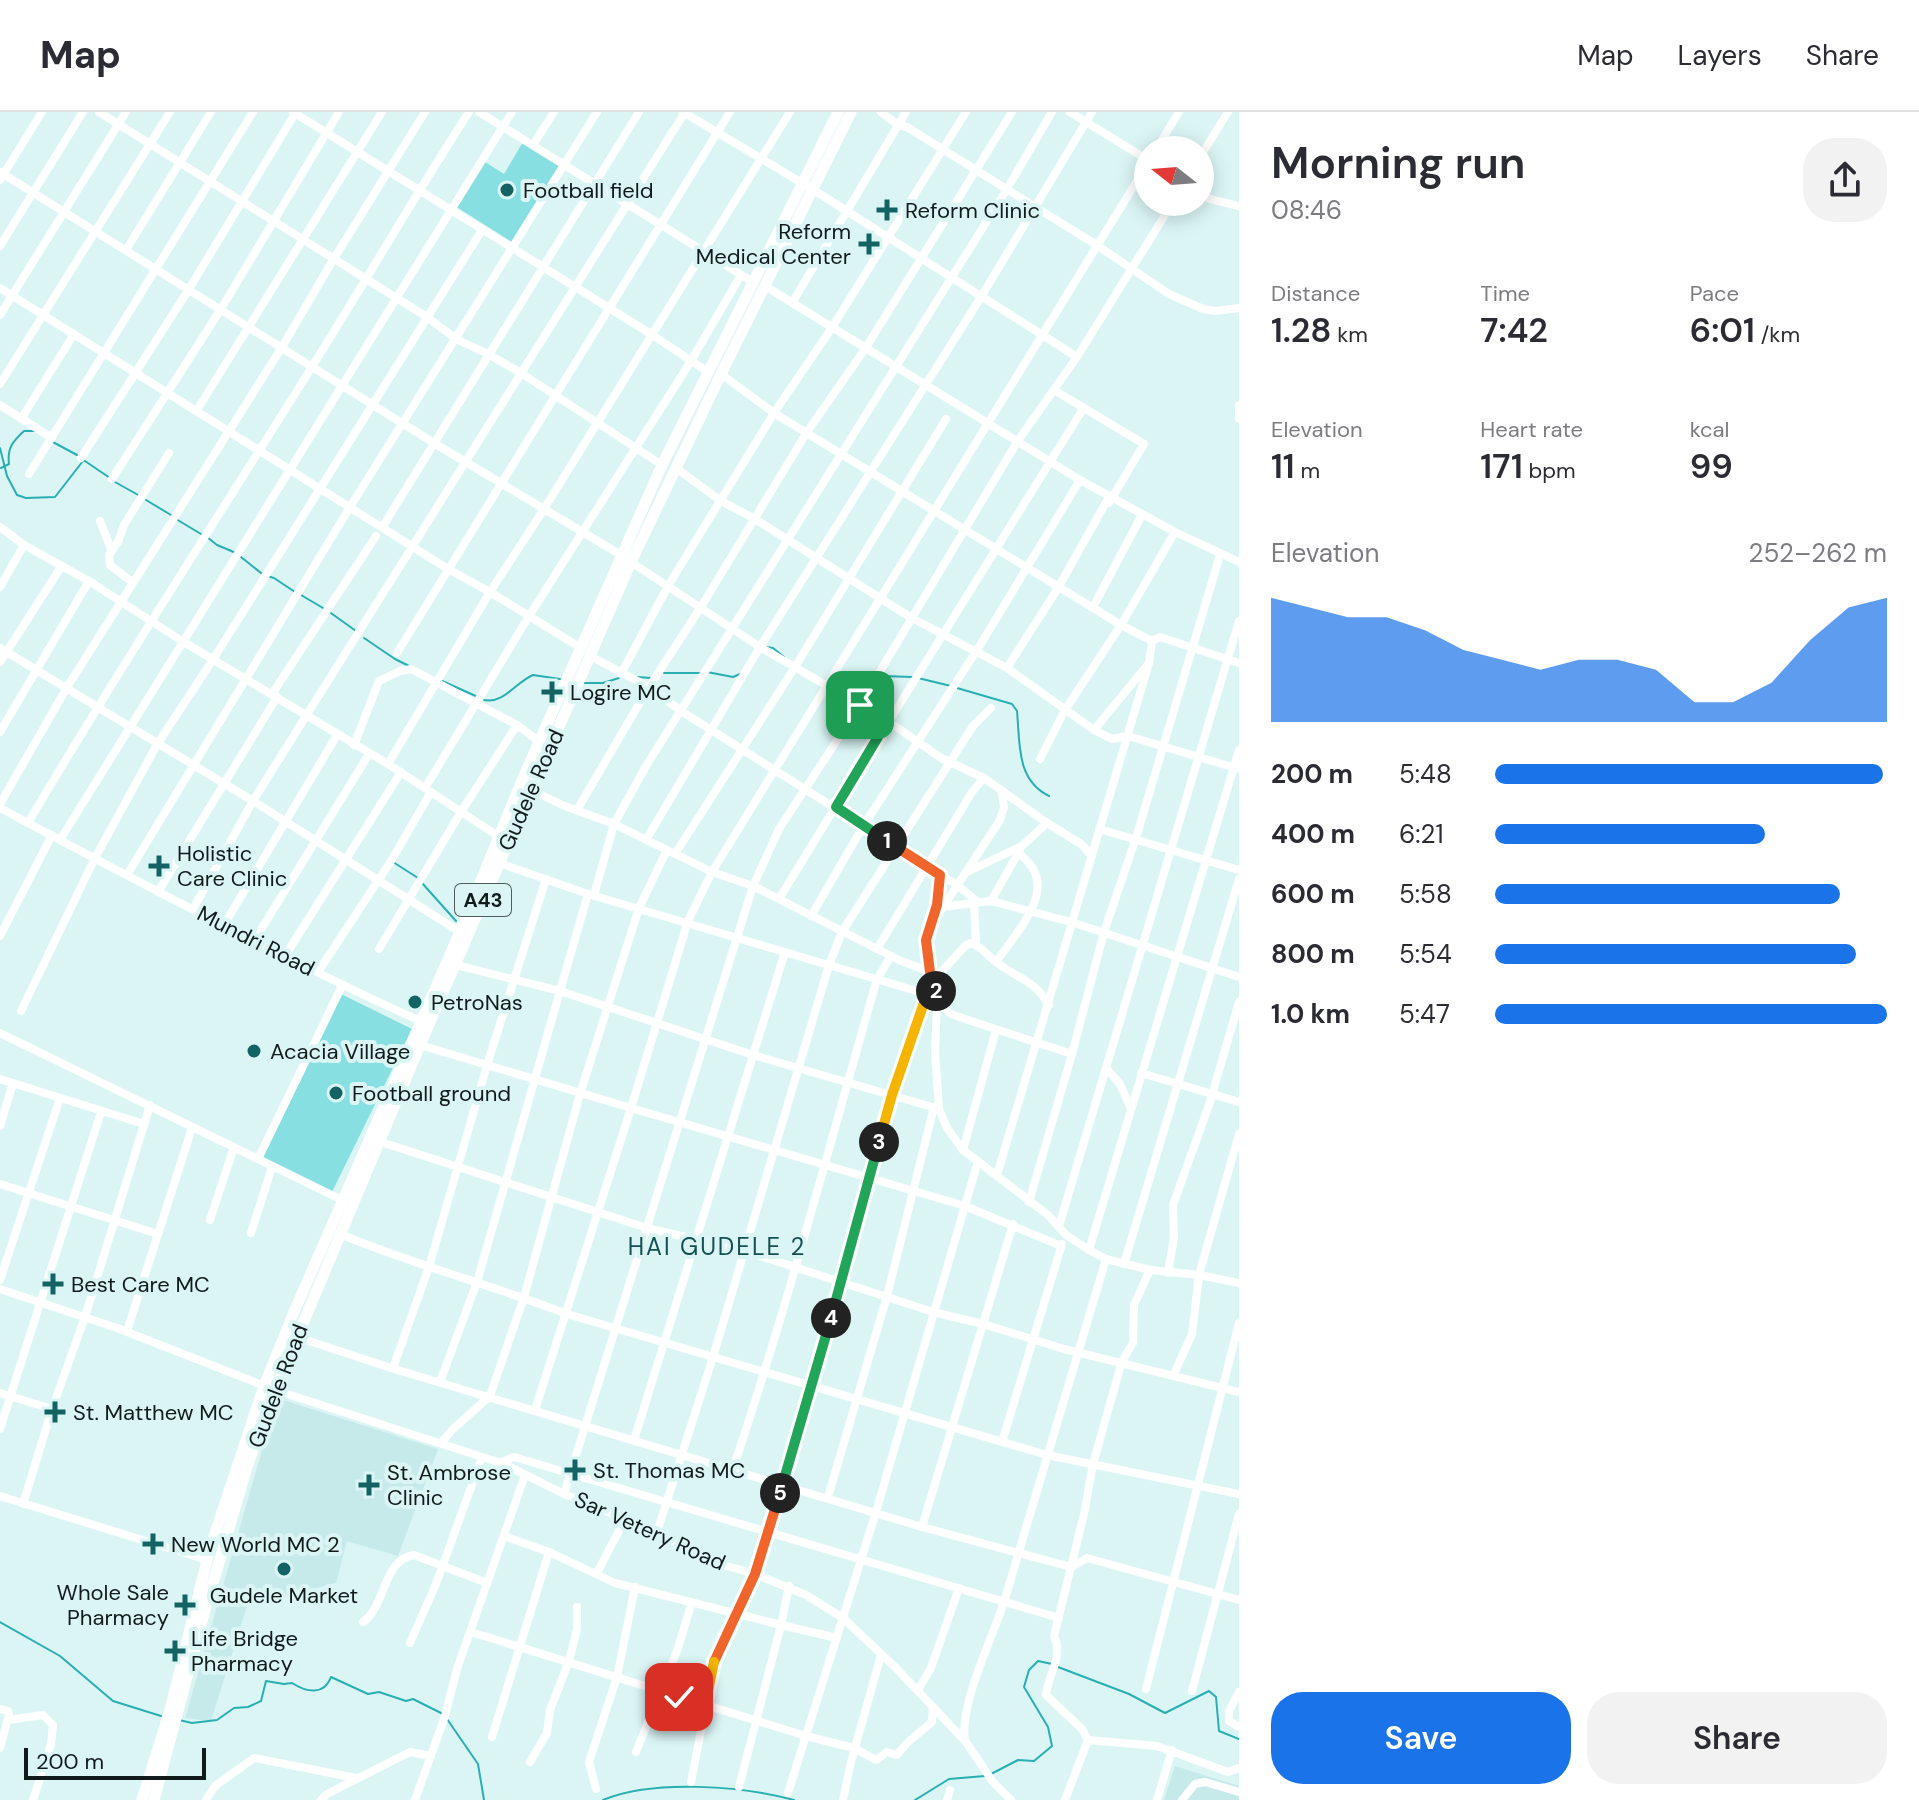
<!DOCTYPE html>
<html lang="en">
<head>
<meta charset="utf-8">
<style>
  :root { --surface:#fff; --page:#f2f2f3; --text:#2b2b33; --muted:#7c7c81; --line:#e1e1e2; --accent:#1a73e8 }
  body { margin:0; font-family:"DM Sans",sans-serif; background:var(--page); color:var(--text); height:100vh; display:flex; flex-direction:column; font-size:30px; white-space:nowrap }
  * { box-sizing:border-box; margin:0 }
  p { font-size:26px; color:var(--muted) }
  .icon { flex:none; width:44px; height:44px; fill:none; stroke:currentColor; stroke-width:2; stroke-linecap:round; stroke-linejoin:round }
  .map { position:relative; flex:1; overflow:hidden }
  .sheet { display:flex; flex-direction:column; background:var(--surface); width:680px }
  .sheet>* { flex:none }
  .needle { width:52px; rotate:287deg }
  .tools { position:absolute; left:1134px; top:24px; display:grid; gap:16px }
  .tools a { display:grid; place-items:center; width:80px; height:80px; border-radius:50%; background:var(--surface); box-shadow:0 4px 20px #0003; font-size:40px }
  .scale { position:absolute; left:24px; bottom:20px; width:182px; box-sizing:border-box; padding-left:8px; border:4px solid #121b1b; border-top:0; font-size:22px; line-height:28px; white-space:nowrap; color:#121b1b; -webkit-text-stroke:6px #dbf5f5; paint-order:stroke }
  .pin { position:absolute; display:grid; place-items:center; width:68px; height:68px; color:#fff; margin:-34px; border-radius:16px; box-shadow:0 4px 12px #0006 }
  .km { position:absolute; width:40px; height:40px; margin:-20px; border-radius:50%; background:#222; color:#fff; font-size:22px; line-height:40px; text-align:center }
  .round { display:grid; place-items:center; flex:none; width:84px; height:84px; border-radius:32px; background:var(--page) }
  .overview { display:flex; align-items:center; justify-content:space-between; height:136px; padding:0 32px }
  h1 { font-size:44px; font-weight:600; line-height:60px }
  .figures { display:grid; grid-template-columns:repeat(3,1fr); gap:12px; height:136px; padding:8px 32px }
  .figures div { display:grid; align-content:center }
  .figures b { font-size:34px; font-weight:600 }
  .figures small { font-size:22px; font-weight:400 }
  .figures p { font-size:22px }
  .chart { height:224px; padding:16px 32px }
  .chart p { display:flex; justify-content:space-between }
  .chart svg { width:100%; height:144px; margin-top:8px; fill:var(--accent); opacity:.7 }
  .primary-button { display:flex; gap:16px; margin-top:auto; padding:16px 32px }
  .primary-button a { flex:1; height:92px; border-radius:32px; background:var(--accent); color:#fff; font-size:32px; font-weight:600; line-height:92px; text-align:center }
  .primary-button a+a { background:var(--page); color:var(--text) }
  ul { padding:0 32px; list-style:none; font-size:26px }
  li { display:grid; grid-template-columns:128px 96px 1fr; align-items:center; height:60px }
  li i { height:20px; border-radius:10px; background:var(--accent) }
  header { display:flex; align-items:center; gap:48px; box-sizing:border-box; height:112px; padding:0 40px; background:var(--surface); border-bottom:2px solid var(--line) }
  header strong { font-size:38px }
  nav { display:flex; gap:44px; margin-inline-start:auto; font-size:28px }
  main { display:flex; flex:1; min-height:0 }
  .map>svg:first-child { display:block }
</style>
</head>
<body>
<header>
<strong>Map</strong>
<nav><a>Map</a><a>Layers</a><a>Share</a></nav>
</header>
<main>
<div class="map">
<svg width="1239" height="1688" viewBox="0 0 1239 1688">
  <rect width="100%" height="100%" fill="#dbf5f5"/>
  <g fill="#c6e9ea">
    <polygon points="277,1286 438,1337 398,1444 347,1429 336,1471 247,1494 211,1609 185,1606"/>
    <polygon points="1175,1654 1239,1674 1239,1688 1164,1688"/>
  </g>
  <g fill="#87dfe1">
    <polygon points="523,30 563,54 515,132 455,94 485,50 504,62"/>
    <polygon points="341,882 412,917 332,1080 261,1045"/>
  </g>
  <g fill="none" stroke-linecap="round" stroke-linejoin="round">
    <g stroke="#29aeb2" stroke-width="2">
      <polyline points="51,329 77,343"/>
      <polyline points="0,336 7,364 17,383 26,386 55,385 83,349"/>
      <polyline points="82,347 110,366"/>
      <path d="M1,356L9,352C7,336 13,329 24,319H35"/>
      <polyline points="115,370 140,384"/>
      <polyline points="146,388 171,403"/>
      <polyline points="176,407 201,422"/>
      <polyline points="207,425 217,433 236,441"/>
      <polyline points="241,445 261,461"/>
      <polyline points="267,464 274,466 295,480"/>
      <polyline points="301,483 323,496"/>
      <polyline points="328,499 356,519"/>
      <polyline points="364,526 395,547 409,554"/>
      <polyline points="766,535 773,536 784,545"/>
      <polyline points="707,560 733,565 740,562"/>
      <polyline points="664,561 701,561"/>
      <polyline points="883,564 912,565"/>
      <polyline points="637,565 651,566"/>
      <polyline points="918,566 951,574"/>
      <polyline points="440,568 478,585"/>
      <polyline points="582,571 603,571 619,566"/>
      <path d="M957,576L1012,592L1017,599C1020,631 1016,668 1049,684"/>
      <polyline points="851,584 860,582 870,570"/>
      <path d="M484,588C504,592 516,570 533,563L560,567"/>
      <polyline points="393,750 418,766"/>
      <polyline points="422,771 456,809"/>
      <polyline points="0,1510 60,1544 113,1589 161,1604"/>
      <polyline points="1058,1555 1129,1582 1165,1601 1209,1579 1216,1585 1219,1619 1239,1627"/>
      <polyline points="447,1607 478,1652 484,1688"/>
      <path d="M179,1608L192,1611L217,1608L234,1596L248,1595L261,1589L266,1569L284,1572L292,1571C306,1580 324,1584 331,1565L368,1582L379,1580L406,1589L413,1587L443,1602"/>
      <polyline points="991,1662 1018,1648 1034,1649 1052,1634 1048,1615 1024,1575 1029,1558 1038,1549 1052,1552"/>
      <path d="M603,1688C653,1667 743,1674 794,1688"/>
      <polyline points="915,1688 949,1667 985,1664"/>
    </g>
    <g stroke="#fff" stroke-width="8">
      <polyline points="99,0 427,205 456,227 488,242 521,261 662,353"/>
      <polyline points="293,0 651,222 708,260"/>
      <polyline points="479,0 753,170"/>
      <polyline points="683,0 812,77 1077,245"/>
      <polyline points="881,0 898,13 907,15 1098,134 1169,182 1203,197 1215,199 1239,196"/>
      <polyline points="1070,0 1148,48"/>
      <polyline points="533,33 554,0"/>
      <polyline points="1156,38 1179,0"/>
      <polyline points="1200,45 1228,0"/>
      <polyline points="0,60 434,331 621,443"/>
      <polyline points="0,68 42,0"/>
      <polyline points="1200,81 1210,87 1239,94"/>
      <polyline points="0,134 83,0"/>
      <polyline points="126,138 211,0"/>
      <polyline points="765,174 1080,368"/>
      <polyline points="0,176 448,457 490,480 581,536"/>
      <polyline points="792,191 906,0"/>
      <polyline points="0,203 126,0"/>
      <polyline points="721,262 774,301 1121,513 1152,529 1160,525 1239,551"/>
      <polyline points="0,272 170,0"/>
      <polyline points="1054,278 1144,332 1109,391"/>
      <polyline points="0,293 52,326"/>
      <polyline points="1239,293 1239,307"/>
      <polyline points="197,298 382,0"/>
      <polyline points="21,307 74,222"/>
      <polyline points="81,346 189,177 296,0"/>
      <polyline points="676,356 721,389 755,407 910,505 1007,556 1094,618 1112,627 1128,624 1239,657"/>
      <polyline points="29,362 253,0"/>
      <polyline points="112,367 221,197 339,0"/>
      <polyline points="100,409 111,437"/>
      <polyline points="383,414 639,0"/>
      <polyline points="0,415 24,433 89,469 182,529 388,652 498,724"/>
      <polyline points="631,450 760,535 860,593 866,613 878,625"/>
      <polyline points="132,470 110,453 109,443 118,430 124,413 169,341"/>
      <polyline points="0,475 24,433"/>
      <polyline points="1093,495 1142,403"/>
      <polyline points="0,536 253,689 460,820"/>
      <polyline points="976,540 1080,368 1175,420 1239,450"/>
      <polyline points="397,541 730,0"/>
      <polyline points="590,544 649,575 681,599 957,773 978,790"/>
      <polyline points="0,550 61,455"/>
      <polyline points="1007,556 1058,476 1109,385"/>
      <polyline points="621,562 668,474 774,301 831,217 966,0"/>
      <polyline points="272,582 376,424"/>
      <polyline points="1094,618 1149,551 1152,529"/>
      <polyline points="883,619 1083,297"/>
      <polyline points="0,620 89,469"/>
      <polyline points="354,633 379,569 400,559 411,557 517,613 540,630"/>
      <polyline points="1040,647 1065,598 1121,513 1175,420"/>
      <polyline points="388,652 490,480 544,397 790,0"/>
      <polyline points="425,676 529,504 691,249 741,163"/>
      <polyline points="528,676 562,693 614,712 712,760 753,774 899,848 930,860"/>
      <polyline points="1002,681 1004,695 1000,708 928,818 930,860 937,891 935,940 939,997 947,1016 963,1038 1048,1103 1066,1123 1089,1138 1106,1147 1150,1158 1199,1163 1239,1171"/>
      <polyline points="0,692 66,577 282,235 333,148 425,0"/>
      <path d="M0,696C95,747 190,797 286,845C332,867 377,891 424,910"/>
      <polyline points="577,698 649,575 701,495 807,320 865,237 1012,0"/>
      <path d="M28,711C119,556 218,406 313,253C366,169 415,83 469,0"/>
      <polyline points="1099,717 1239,758"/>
      <polyline points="60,728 512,0"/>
      <polyline points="646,728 760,535 981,185 1092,0"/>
      <polyline points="675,742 795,555 946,307"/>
      <polyline points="499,751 588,782 927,882 951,902 968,908 1072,942"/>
      <polyline points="967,760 1022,734 1047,711"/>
      <polyline points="127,763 350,395 597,0"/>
      <polyline points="158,780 277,585"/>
      <polyline points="594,783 614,712 646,654 1007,77 1052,0"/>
      <polyline points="779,787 878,625 888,615 895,614 941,646 984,666 1047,711 1081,732 1092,744"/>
      <polyline points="991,789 1020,738"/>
      <polyline points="974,791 976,832"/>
      <polyline points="942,795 991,789 1071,810 1239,865"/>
      <polyline points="193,797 253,689 306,604 685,0"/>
      <polyline points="935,799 940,763"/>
      <polyline points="811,804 864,713 975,541"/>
      <polyline points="224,813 337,623"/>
      <polyline points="0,824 52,723"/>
      <polyline points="254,829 369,642"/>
      <polyline points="379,837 461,700 517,613"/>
      <polyline points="877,837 972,680 984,666"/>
      <polyline points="285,844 401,660"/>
      <path d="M996,850C1018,818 1063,773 1019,742"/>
      <polyline points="456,853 560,879 588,782"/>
      <polyline points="318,860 391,749 431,680"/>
      <path d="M933,869L965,834L970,831C981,833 986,843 995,849C1017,867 1033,866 1049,893"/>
      <polyline points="21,899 94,748 158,631 214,546 482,118"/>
      <polyline points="0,921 342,1088"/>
      <polyline points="420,933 631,996 535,1298"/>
      <polyline points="1106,956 1120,972 1131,997"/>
      <polyline points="1141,961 1239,990"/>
      <polyline points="0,967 144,1012"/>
      <polyline points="0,1014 13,971"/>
      <polyline points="381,1030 647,1116 745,1139 933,1200 983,1212 1064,1237 1239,1280"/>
      <polyline points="963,1038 996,918"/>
      <polyline points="258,1047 342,874"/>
      <polyline points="997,1063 1149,551"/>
      <polyline points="0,1072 158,1122"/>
      <polyline points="1029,1090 1072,942 1104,820 1136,726 1220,443"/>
      <polyline points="210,1108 234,1035"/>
      <polyline points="1059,1114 1239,509"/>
      <polyline points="251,1121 272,1055"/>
      <path d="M340,1122C414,1153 492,1173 567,1202L1047,1343L1239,1382"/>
      <polyline points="1061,1134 965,1094 631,996 688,809 712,760 1148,51"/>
      <polyline points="1089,1138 1239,638"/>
      <polyline points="1124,1152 1239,767"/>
      <polyline points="1168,1161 1174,1125 1173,1093 1209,993 1239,890"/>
      <polyline points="0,1168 60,986"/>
      <polyline points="0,1177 117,1216 275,1278 504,1352 564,1382 657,1420 709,1449 755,1462 806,1483 843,1506 896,1556 966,1630 993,1670 1011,1688"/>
      <polyline points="127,1219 192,1016"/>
      <polyline points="297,1225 391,1256 922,1415 1071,1455 1087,1446 1239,1488"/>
      <polyline points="393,1256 429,1155 487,953 546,767"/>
      <polyline points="1174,1262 1192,1222 1199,1163 1239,1022"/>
      <polyline points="440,1270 477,1170 560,879 753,943 939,997"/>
      <polyline points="0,1281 52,1297"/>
      <polyline points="0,1317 101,1000"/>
      <polyline points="634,1328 785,840"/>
      <polyline points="1002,1330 1062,1132"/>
      <polyline points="441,1331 453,1317 490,1284 524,1185 580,982 639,796 667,738"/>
      <polyline points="500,1351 514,1345 1059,1506"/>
      <path d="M733,1357C787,1196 830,1031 877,867L891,844"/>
      <polyline points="564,1382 753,774 779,717 860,593 1017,330 1077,245 1173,90"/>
      <polyline points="0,1384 207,1448"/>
      <polyline points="828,1385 887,1184 934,995"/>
      <polyline points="23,1392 52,1297 85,1205 150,993"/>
      <polyline points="922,1415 1013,1112"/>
      <polyline points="657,1420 713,1245 829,853 842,820 973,614 991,596"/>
      <polyline points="504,1424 549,1440 615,1471 781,1513 739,1675"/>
      <polyline points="597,1461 625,1407"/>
      <polyline points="789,1474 781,1513 837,1526"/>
      <path d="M363,1510C386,1494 383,1447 414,1443L487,1471"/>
      <polyline points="471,1520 806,1624 854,1636 876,1648 887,1640 897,1643 907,1631 932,1610 933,1595"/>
      <polyline points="410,1531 436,1472 482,1345"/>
      <polyline points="1146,1577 1239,1211"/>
      <polyline points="918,1578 931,1556 959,1476"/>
      <polyline points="1192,1579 1239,1402"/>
      <polyline points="1239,1580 1229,1599 1229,1609 1239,1615"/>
      <polyline points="0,1597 8,1599 9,1603 0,1636"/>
      <polyline points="8,1608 43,1603 53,1613 51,1632 33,1688"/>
      <polyline points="492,1625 549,1440"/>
      <path d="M1088,1628L1082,1617L1046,1583C1048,1562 1064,1545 1054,1524L1084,1402L1093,1352L1122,1249L1133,1231L1134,1193L1150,1158"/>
      <path d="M965,1629C959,1593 992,1527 1004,1490C1038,1376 1072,1261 1106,1147"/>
      <polyline points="636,1640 677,1539 692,1490"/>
      <polyline points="530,1650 547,1621 550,1598 569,1549 577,1517 577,1495"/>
      <polyline points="691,1670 715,1547 755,1462 841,1172 892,983 927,882"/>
      <polyline points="596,1677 589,1650 617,1565 635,1475"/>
      <polyline points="788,1681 876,1400 978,1049"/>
      <polyline points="206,1688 215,1674 254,1646 356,1666"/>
      <polyline points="321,1688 327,1682 410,1640 431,1644"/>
      <polyline points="415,1688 445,1604 457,1557 525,1363"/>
      <polyline points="843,1688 851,1650 881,1543"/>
      <polyline points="947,1688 950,1678"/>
      <polyline points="1065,1688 1088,1628 1157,1634 1228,1660 1239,1656"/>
      <polyline points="1157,1688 1172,1638"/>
      <polyline points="1182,1688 1195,1672 1205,1670 1239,1680"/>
    </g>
    <g stroke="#fff" stroke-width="11">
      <polyline points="142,1688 170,1598 209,1440 264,1274 294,1200 460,820 520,673 662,353 838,0"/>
      <polyline points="154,1688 205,1498 247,1355 275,1278 420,933 631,450 721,262 851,0"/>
    </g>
  </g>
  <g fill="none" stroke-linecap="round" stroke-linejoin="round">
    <defs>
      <polyline id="split-1" points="860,593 866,613 878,625 836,695 887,729"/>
      <polyline id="split-2" points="887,729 940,763 937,793 926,828 930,860 936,879"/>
      <polyline id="split-3" points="879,1030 892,983 927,882 937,891 936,879"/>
      <polyline id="split-4" points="831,1206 879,1030"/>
      <polyline id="split-5" points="780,1381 831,1206"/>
      <polyline id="split-6" points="714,1550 755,1462 780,1381"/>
      <polyline id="split-7" points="679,1585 705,1593 714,1550"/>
    </defs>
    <use href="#split-1" stroke="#fff" stroke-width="16"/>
    <use href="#split-2" stroke="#fff" stroke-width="16"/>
    <use href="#split-3" stroke="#fff" stroke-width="16"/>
    <use href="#split-4" stroke="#fff" stroke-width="16"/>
    <use href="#split-5" stroke="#fff" stroke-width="16"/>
    <use href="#split-6" stroke="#fff" stroke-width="16"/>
    <use href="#split-7" stroke="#fff" stroke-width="16"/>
    <use href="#split-1" stroke="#22a559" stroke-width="10"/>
    <use href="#split-2" stroke="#f0652b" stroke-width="10"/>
    <use href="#split-3" stroke="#f5b400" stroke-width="10"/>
    <use href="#split-4" stroke="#22a559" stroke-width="10"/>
    <use href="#split-5" stroke="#22a559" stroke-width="10"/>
    <use href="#split-6" stroke="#f0652b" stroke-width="10"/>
    <use href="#split-7" stroke="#f5b400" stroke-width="10"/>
  </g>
  <g fill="#136365" stroke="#dbf5f5" stroke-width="3">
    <circle cx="507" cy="78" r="8"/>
    <path d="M883 86h8v8h8v8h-8v8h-8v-8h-8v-8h8z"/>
    <path d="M865 120h8v8h8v8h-8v8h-8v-8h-8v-8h8z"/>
    <path d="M548 568h8v8h8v8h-8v8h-8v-8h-8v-8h8z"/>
    <path d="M155 742h8v8h8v8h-8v8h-8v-8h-8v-8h8z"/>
    <circle cx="415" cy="890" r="8"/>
    <circle cx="254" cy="939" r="8"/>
    <circle cx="336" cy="981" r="8"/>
    <path d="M49 1160h8v8h8v8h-8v8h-8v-8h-8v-8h8z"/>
    <path d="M51 1288h8v8h8v8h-8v8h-8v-8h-8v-8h8z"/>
    <path d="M571 1346h8v8h8v8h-8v8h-8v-8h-8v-8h8z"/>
    <path d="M365 1361h8v8h8v8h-8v8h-8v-8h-8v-8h8z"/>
    <path d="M149 1420h8v8h8v8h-8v8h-8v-8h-8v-8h8z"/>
    <circle cx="284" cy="1457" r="8"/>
    <path d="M181 1481h8v8h8v8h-8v8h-8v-8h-8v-8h8z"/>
    <path d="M171 1527h8v8h8v8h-8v8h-8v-8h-8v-8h8z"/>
  </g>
  <g text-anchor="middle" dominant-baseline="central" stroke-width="8" stroke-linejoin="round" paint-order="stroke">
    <rect fill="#dbf5f5" stroke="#4e5c5c" stroke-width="2" x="455" y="772" width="56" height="32" rx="6"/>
    <g font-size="20" font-weight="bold" fill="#121b1b">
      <text x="483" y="788">A43</text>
    </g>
    <g font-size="22" fill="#121b1b" stroke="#dbf5f5" text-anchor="start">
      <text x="523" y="78">Football field</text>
      <text x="905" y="98">Reform Clinic</text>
      <text x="851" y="119" text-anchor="end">Reform<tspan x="851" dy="25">Medical Center</tspan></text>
      <text x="570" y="580">Logire MC</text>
      <text x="177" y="741">Holistic<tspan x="177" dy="25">Care Clinic</tspan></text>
      <text x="431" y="890">PetroNas</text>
      <text x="270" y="939">Acacia Village</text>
      <text x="352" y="981">Football ground</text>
      <text x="71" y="1172">Best Care MC</text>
      <text x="73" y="1300">St. Matthew MC</text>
      <text x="593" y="1358">St. Thomas MC</text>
      <text x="387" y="1360">St. Ambrose<tspan x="387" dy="25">Clinic</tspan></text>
      <text x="171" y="1432">New World MC 2</text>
      <text x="169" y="1480" text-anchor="end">Whole Sale<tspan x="169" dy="25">Pharmacy</tspan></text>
      <text x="284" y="1483" text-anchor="middle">Gudele Market</text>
      <text x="191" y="1526">Life Bridge<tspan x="191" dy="25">Pharmacy</tspan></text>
    </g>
    <g font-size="22" fill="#121b1b" stroke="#dbf5f5">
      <text transform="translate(531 678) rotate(-66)">Gudele Road</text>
      <text transform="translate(256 829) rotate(27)">Mundri Road</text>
      <text transform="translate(278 1274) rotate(-69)">Gudele Road</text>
      <text transform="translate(650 1419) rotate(24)">Sar Vetery Road</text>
    </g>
    <g font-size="24" letter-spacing="2" fill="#135052" stroke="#dbf5f5">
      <text x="717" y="1134">HAI GUDELE 2</text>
    </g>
  </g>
</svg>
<div class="tools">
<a><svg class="needle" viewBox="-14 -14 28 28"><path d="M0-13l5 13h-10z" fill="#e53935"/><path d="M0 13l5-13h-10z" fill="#7c7c81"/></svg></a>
</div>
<div class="scale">200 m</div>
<div class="pin" style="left:860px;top:593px;background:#1e9e55"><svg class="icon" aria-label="arrive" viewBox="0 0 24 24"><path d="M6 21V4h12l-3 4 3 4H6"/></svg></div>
<div class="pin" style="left:679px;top:1585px;background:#d93025"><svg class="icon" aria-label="check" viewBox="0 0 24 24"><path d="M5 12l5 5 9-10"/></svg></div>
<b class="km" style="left:887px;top:729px">1</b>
<b class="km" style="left:936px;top:879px">2</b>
<b class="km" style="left:879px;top:1030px">3</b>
<b class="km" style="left:831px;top:1206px">4</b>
<b class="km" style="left:780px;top:1381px">5</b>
</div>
<section class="sheet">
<div class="overview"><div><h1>Morning run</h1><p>08:46</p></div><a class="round"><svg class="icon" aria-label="share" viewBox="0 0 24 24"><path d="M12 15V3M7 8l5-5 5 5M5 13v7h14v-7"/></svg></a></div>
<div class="figures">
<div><p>Distance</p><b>1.28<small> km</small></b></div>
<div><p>Time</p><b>7:42</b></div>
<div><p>Pace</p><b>6:01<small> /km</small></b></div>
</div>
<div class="figures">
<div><p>Elevation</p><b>11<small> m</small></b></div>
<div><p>Heart rate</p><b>171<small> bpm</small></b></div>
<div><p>kcal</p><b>99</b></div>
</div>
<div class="chart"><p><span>Elevation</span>252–262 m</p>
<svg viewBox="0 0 160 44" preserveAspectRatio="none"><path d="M0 44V6L10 9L20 12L30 12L40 16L50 22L60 25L70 28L80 25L90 25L100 28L110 38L120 38L130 32L140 19L150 9L160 6V44z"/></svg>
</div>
<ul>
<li><b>200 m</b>5:48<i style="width:99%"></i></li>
<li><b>400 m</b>6:21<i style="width:69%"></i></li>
<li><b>600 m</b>5:58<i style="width:88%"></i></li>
<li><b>800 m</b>5:54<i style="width:92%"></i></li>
<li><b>1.0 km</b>5:47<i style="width:100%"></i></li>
</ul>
<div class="primary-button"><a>Save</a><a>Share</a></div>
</section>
</main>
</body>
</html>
